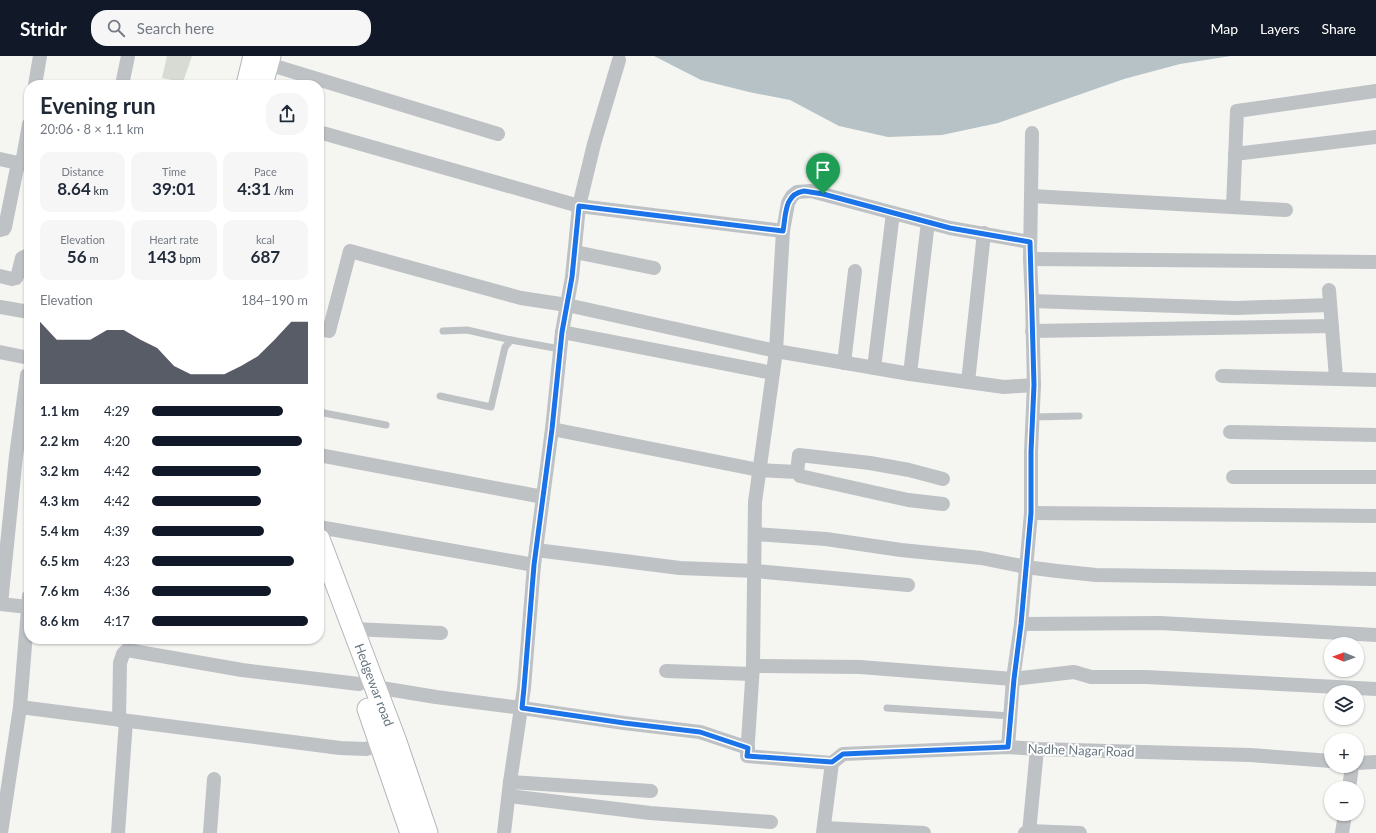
<!DOCTYPE html>
<html lang="en">
<head>
<meta charset="utf-8">
<style>
  :root { --surface:#fff; --page:#f6f6f7; --text:#1f2937; --muted:#747a83; --accent:#111827 }
  body { margin:0; font-family:Lato,sans-serif; background:var(--page); color:var(--text); height:100vh; display:flex; flex-direction:column; font-size:15px; white-space:nowrap }
  * { box-sizing:border-box; margin:0 }
  p { font-size:13px; color:var(--muted) }
  .icon { flex:none; width:22px; height:22px; fill:none; stroke:currentColor; stroke-width:2; stroke-linecap:round; stroke-linejoin:round }
  .map { position:relative; flex:1; overflow:hidden }
  .side { position:absolute; left:24px; top:24px; width:300px; height:564px; display:flex; flex-direction:column; background:var(--surface); border-radius:16px; box-shadow:0 1px 3px #0004 }
  .side>* { flex:none }
  .needle { width:26px; rotate:271deg }
  .buttons { position:absolute; left:1324px; top:581px; display:grid; gap:8px }
  .buttons a { display:grid; place-items:center; width:40px; height:40px; border-radius:50%; background:var(--surface); box-shadow:0 1px 3px #0004; font-size:20px }
  .pin { position:absolute; display:grid; place-items:center; width:34px; height:34px; color:#fff; margin:-41px -17px; border-radius:50% 50% 50% 0; rotate:-45deg; box-shadow:0 0 4px #0007 }
  .pin .icon { rotate:45deg }
  .round { display:grid; place-items:center; flex:none; width:42px; height:42px; border-radius:16px; background:var(--page) }
  .summary { display:flex; align-items:center; justify-content:space-between; height:68px; padding:0 16px }
  h1 { font-size:22px; font-weight:700; line-height:30px }
  .figures { display:grid; grid-template-columns:repeat(3,1fr); gap:6px; height:68px; padding:4px 16px }
  .figures div { display:grid; align-content:center; border-radius:10px; background:var(--page); text-align:center }
  .figures b { font-size:17px; font-weight:700 }
  .figures small { font-size:11px; font-weight:400 }
  .figures p { font-size:11px }
  .chart { height:112px; padding:8px 16px }
  .chart p { display:flex; justify-content:space-between }
  .chart svg { width:100%; height:72px; margin-top:4px; fill:var(--accent); opacity:.7 }
  ul { padding:0 16px; list-style:none; font-size:13px }
  li { display:grid; grid-template-columns:64px 48px 1fr; align-items:center; height:30px }
  li i { height:10px; border-radius:5px; background:var(--accent) }
  header { display:flex; align-items:center; gap:24px; box-sizing:border-box; height:56px; padding:0 20px; background:var(--accent); color:#fff }
  header strong { font-size:19px }
  nav { display:flex; gap:22px; margin-inline-start:auto; font-size:14px }
  .search { width:280px; height:36px; background:var(--page); display:flex; align-items:center; gap:10px; box-sizing:border-box; padding:0 14px; border-radius:16px; color:var(--muted); font-size:15px }
  .map>svg:first-child { display:block }
</style>
</head>
<body>
<header>
<strong>Stridr</strong>
<div class="search"><svg class="icon" aria-label="search" viewBox="0 0 24 24"><circle cx="10" cy="10" r="6"/><path d="M15 15l6 6"/></svg>Search here</div>
<nav><a>Map</a><a>Layers</a><a>Share</a></nav>
</header>
<div class="map">
<svg width="1376" height="777" viewBox="0 0 1376 777">
  <rect width="100%" height="100%" fill="#f5f5f2"/>
  <polygon fill="#d7dbd3" points="167,0 192,0 183,26 162,22"/>
  <polygon fill="#b6c2c5" points="654,0 1231,0 1180,8 1124,23 998,67 942,79 888,81 839,70 790,44 749,36 701,24"/>
  <g fill="none" stroke-linecap="round" stroke-linejoin="round">
    <defs>
      <g id="secondary">
        <polyline points="247,29 254,0"/>
        <polyline points="262,29 270,0"/>
        <path id="s1" d="M319,483L395,683L427,777"/>
        <polyline points="368,653 411,777"/>
      </g>
    </defs>
    <use href="#secondary" stroke="#b1b6b9" stroke-width="23"/>
    <g stroke="#bec2c5" stroke-width="7">
      <polyline points="443,275 467,274 511,284"/>
      <polyline points="440,340 491,351 505,291 511,284 560,293"/>
      <polyline points="319,356 386,369"/>
      <polyline points="1032,361 1079,360"/>
      <polyline points="887,652 1011,660"/>
    </g>
    <g stroke="#bec2c5" stroke-width="14">
      <polyline points="268,8 498,78"/>
      <polyline points="35,29 40,0"/>
      <polyline points="122,29 128,0"/>
      <polyline points="319,76 579,150 783,175"/>
      <polyline points="1235,98 1376,81"/>
      <polyline points="0,103 27,109"/>
      <polyline points="22,108 29,68"/>
      <polyline points="1031,140 1286,154"/>
      <polyline points="1233,151 1237,55 1376,35"/>
      <polyline points="0,174 4,173 5,171 18,107"/>
      <polyline points="575,196 654,212"/>
      <polyline points="1030,203 1376,206"/>
      <polyline points="0,220 12,223 16,222 18,218 22,202 26,200 29,200"/>
      <polyline points="1329,234 1336,322"/>
      <polyline points="1032,245 1235,252 1330,249"/>
      <polyline points="0,251 29,256"/>
      <polyline points="319,273 329,275 350,195 521,242 567,249 776,295 910,318 1004,331 1034,329"/>
      <polyline points="1032,275 1332,270"/>
      <polyline points="562,276 773,317"/>
      <polyline points="0,296 29,302"/>
      <polyline points="844,307 855,215"/>
      <polyline points="874,312 893,157"/>
      <polyline points="910,318 928,166"/>
      <polyline points="1222,320 1376,324"/>
      <polyline points="968,326 984,177"/>
      <polyline points="552,373 759,414 797,416 800,420 908,444 943,448"/>
      <polyline points="1230,376 1376,379"/>
      <polyline points="319,399 543,441"/>
      <polyline points="797,416 799,399 870,407 909,414 943,423"/>
      <polyline points="1233,421 1376,421"/>
      <polyline points="1031,457 1376,460"/>
      <polyline points="319,471 534,509"/>
      <polyline points="755,478 826,483 901,494 981,502 1026,511 1057,515 1096,519 1376,523"/>
      <polyline points="536,494 680,512 755,515 908,529"/>
      <polyline points="0,548 28,551"/>
      <polyline points="1,548 16,400 27,319"/>
      <polyline points="1021,568 1160,567 1376,579"/>
      <polyline points="353,573 441,577"/>
      <polyline points="753,610 860,611 1013,623 1074,616 1091,621 1146,621 1376,633"/>
      <polyline points="666,615 752,618"/>
      <polyline points="375,631 436,641 522,652 624,667 700,676 748,692"/>
      <polyline points="20,651 340,692 366,693 387,686"/>
      <polyline points="119,664 120,607 123,598 127,594 242,614 359,628"/>
      <polyline points="1008,691 1013,623 1021,568 1031,457 1031,396 1034,329 1032,245 1030,203 1032,77"/>
      <polyline points="832,707 747,700 753,610 755,446 776,295 783,175 788,147 792,140 797,136 811,135 950,172 1030,186"/>
      <polyline points="1357,707 1376,706"/>
      <polyline points="510,726 651,735"/>
      <polyline points="1349,732 1352,710"/>
      <polyline points="509,740 650,757 771,766"/>
      <polyline points="824,772 924,777"/>
      <polyline points="1,777 20,651 29,540"/>
      <polyline points="118,777 126,665"/>
      <polyline points="210,777 214,723"/>
      <polyline points="504,777 510,726 524,632 534,509 552,373 562,276 572,221 579,150 594,88 619,4"/>
      <polyline points="823,777 832,707 843,698 1008,691 1037,693 1250,699 1331,705"/>
      <polyline points="1025,777 1029,775 1080,777"/>
      <polyline points="1029,777 1037,693"/>
      <polyline points="1342,777 1345,758"/>
    </g>
    <use href="#secondary" stroke="#fff" stroke-width="21"/>
  </g>
  <g fill="none" stroke-linecap="round" stroke-linejoin="round">
    <defs>
      <path id="route" d="M804,135L823,138L950,172L1030,186L1034,329L1031,396V457L1021,568L1014,623L1008,691L843,698L832,706L747,700L748,692L700,676L624,667L522,652L524,632L534,509L552,373L562,276L572,221L579,150L783,175C786,159 784,138 804,135Z"/>
    </defs>
    <use href="#route" stroke="#fff" stroke-width="8"/>
    <use href="#route" stroke="#1a73e8" stroke-width="5"/>
  </g>
  <g text-anchor="middle" dominant-baseline="central" stroke-width="4" stroke-linejoin="round" paint-order="stroke">
    <g font-size="13" fill="#67767f" stroke="#fff">
      <text stroke="none"><textPath href="#s1" startOffset="156">Hedgewar road</textPath></text>
      <text transform="translate(1081 694) rotate(2)">Nadhe Nagar Road</text>
    </g>
  </g>
</svg>
<div class="buttons">
<a><svg class="needle" viewBox="-14 -14 28 28"><path d="M0-13l5 13h-10z" fill="#e53935"/><path d="M0 13l5-13h-10z" fill="#747a83"/></svg></a>
<a><svg class="icon" aria-label="layers" viewBox="0 0 24 24"><path d="M12 4l9 5-9 5-9-5zM3 14l9 5 9-5"/></svg></a>
<a>+</a>
<a>−</a>
</div>
<div class="pin" style="left:823px;top:138px;background:#1e9e55"><svg class="icon" aria-label="arrive" viewBox="0 0 24 24"><path d="M6 21V4h12l-3 4 3 4H6"/></svg></div>
<section class="side">
<div class="summary"><div><h1>Evening run</h1><p>20:06 · 8 × 1.1 km</p></div><a class="round"><svg class="icon" aria-label="share" viewBox="0 0 24 24"><path d="M12 15V3M7 8l5-5 5 5M5 13v7h14v-7"/></svg></a></div>
<div class="figures">
<div><p>Distance</p><b>8.64<small> km</small></b></div>
<div><p>Time</p><b>39:01</b></div>
<div><p>Pace</p><b>4:31<small> /km</small></b></div>
</div>
<div class="figures">
<div><p>Elevation</p><b>56<small> m</small></b></div>
<div><p>Heart rate</p><b>143<small> bpm</small></b></div>
<div><p>kcal</p><b>687</b></div>
</div>
<div class="chart"><p><span>Elevation</span>184–190 m</p>
<svg viewBox="0 0 160 44" preserveAspectRatio="none"><path d="M0 44V6L10 17L20 17L30 17L40 11L50 11L60 17L70 22L80 33L90 38L100 38L110 38L120 33L130 27L140 17L150 6L160 6V44z"/></svg>
</div>
<ul>
<li><b>1.1 km</b>4:29<i style="width:84%"></i></li>
<li><b>2.2 km</b>4:20<i style="width:96%"></i></li>
<li><b>3.2 km</b>4:42<i style="width:70%"></i></li>
<li><b>4.3 km</b>4:42<i style="width:70%"></i></li>
<li><b>5.4 km</b>4:39<i style="width:72%"></i></li>
<li><b>6.5 km</b>4:23<i style="width:91%"></i></li>
<li><b>7.6 km</b>4:36<i style="width:76%"></i></li>
<li><b>8.6 km</b>4:17<i style="width:100%"></i></li>
</ul>
</section>
</div>
</body>
</html>
